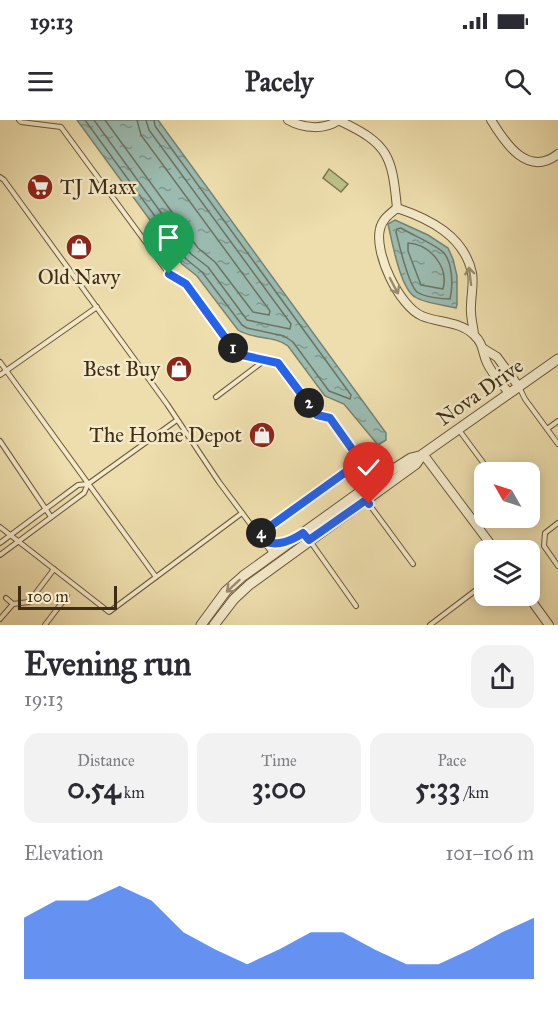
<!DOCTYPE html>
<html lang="en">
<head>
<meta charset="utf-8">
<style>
  :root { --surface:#fff; --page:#f2f2f3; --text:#2b2b33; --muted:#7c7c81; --accent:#2563eb }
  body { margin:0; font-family:"IM FELL Great Primer",serif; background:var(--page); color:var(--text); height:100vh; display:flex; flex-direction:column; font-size:22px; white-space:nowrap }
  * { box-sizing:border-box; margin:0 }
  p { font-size:20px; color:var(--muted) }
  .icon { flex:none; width:33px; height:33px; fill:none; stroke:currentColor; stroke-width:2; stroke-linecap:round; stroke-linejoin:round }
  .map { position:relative; height:505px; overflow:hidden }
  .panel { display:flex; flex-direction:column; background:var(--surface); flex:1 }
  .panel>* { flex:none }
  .needle { width:39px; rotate:309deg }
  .fabs { position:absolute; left:474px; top:342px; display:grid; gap:12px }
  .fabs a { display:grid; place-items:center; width:66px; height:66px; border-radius:12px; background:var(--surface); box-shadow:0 3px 15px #0003; font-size:30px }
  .scale { position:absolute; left:18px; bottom:15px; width:99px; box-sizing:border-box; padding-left:6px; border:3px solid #3e2c13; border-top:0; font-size:16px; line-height:21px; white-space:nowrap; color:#3e2c13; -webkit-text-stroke:4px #f4eaca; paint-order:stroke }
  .pin { position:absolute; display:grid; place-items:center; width:51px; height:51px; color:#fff; margin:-62px -26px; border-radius:50% 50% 50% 0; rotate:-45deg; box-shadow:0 0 6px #0007 }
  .pin .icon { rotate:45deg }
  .km { position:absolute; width:30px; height:30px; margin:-15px; border-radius:50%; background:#222; color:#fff; font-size:16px; line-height:30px; text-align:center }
  .round { display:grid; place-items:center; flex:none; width:63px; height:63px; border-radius:18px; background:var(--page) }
  .summary { display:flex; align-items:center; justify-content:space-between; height:102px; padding:0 24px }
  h1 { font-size:33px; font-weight:700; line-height:45px }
  .figures { display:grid; grid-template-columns:repeat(3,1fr); gap:9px; height:102px; padding:6px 24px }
  .figures div { display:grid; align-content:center; border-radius:15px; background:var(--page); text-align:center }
  .figures b { font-size:30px; font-weight:700 }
  .figures small { font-size:16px; font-weight:400 }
  .figures p { font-size:16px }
  .chart { height:168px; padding:12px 24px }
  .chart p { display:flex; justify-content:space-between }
  .chart svg { width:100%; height:108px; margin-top:6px; fill:var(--accent); opacity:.7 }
  .status { display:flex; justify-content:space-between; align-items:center; height:42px; padding:0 30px; background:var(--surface); direction:ltr }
  .status svg { height:16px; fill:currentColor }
  header { display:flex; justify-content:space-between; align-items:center; height:78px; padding:0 24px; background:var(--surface); font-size:27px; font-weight:700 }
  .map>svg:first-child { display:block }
</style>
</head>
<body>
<div class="status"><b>19:13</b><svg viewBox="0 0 49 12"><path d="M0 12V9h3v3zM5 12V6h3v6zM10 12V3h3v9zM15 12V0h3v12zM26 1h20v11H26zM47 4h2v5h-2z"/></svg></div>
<header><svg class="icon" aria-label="menu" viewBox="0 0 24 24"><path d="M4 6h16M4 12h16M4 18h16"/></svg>Pacely<svg class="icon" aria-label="search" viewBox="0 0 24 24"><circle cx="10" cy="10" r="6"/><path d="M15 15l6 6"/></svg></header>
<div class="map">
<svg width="558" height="505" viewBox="0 0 558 505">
  <defs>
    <pattern id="water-ripples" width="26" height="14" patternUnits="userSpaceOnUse" patternTransform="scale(1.5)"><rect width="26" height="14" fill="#9bbbb1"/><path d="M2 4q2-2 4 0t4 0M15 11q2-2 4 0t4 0" fill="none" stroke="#80988f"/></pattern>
  </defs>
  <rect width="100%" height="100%" fill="#eedead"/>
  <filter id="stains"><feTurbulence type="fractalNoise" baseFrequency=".00333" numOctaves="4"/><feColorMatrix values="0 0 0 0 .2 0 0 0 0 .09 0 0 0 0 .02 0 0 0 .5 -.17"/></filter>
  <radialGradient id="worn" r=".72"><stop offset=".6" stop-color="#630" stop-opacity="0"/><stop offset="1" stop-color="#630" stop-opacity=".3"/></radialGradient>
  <polygon fill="#bcc088" stroke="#7d764e" stroke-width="1.5" points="329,49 348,64 341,72 323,58"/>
  <g fill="url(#water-ripples)" stroke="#768272" stroke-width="1.5">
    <path d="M77,0H158L386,313V320L378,325L344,284L325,276L288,226C274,215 253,220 238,210L197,156L182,144Z"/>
    <path d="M395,100L428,115L448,128L453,139L457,156V185L456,188C444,185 424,183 415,177C400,168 392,121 388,104Z"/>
  </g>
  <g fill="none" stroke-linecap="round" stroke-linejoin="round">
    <g stroke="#6c7462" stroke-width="1.5">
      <polyline points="85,0 186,139 202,152 242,205 247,208 284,216 293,222 329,271 350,279 351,275 155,6 154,0"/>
      <polyline points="94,0 191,134 208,147 247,200 290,209 291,204 149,10 146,0"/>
      <polyline points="105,0 198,128 215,142 253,192 269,195 270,191 141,15 137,0"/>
      <path d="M401,108C414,116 431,122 443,132C453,142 453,167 450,179C442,179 424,177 417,172C408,164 399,124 396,112L397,109Z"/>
      <path d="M408,123C430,124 449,147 443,169L421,165L408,131Z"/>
    </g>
    <defs>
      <g id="service">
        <polyline points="19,0 21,2 61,7 169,154 186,164 237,234 278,243 317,295 330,298 357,336 354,346 258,415"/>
        <polyline points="0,57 4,60 167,284 219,362 272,433"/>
        <polyline points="0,242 156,457"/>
        <polyline points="0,255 97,187"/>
        <polyline points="519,267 525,279 558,324"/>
        <polyline points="216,277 265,240"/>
        <polyline points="547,309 558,301"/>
        <polyline points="459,310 490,352"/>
        <polyline points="0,321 51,397"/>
        <polyline points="366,380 413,444"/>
        <polyline points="558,403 545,413 544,426 558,446"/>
        <polyline points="0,407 109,492 242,393"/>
        <polyline points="264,421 272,423 286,421"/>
        <polyline points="310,421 356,486"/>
        <polyline points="0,423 78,365 88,364"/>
        <polyline points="0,435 84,373 88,364 177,300"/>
        <polyline points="6,478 13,484 29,482 54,449"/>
        <polyline points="0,499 13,484"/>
        <polyline points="45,505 67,476"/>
        <polyline points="430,505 484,464"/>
      </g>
      <g id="minor">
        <path d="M288,0C304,9 325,10 339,0"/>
        <path d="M491,0C505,23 528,58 558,34"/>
        <path d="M340,1C389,24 392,36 397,88"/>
        <path d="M474,214C473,205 470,195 471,186C471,176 474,163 472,153C464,116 430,99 397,88C390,94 382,99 380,109C374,133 399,186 422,196C439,203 460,201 474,215C484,224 482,233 487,243C492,254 502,264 509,273"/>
        <polyline points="484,229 497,237 519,267"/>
        <polyline points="423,334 495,430"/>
        <polyline points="528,476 549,505"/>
      </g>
      <g id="tertiary">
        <polyline points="201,505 226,471 243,456 378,359 411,338 423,335"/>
        <polyline points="214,505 234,479 249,465 416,344 423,334 558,239"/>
      </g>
    </defs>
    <use href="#service" stroke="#6a583a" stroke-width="6"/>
    <use href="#minor" stroke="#6a583a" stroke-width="10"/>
    <use href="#tertiary" stroke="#6a583a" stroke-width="11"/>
    <use href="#service" stroke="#f4eaca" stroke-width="4"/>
    <use href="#minor" stroke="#f4eaca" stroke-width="8"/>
    <use href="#tertiary" stroke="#f4eaca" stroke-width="9"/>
  </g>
  <defs><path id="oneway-shaft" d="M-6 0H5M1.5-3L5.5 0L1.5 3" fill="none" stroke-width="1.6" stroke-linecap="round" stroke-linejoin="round" transform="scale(1.5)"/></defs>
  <g stroke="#998b6e">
    <use href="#oneway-shaft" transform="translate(470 156) rotate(-97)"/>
    <use href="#oneway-shaft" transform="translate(394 166) rotate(62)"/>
    <use href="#oneway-shaft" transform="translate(233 466) rotate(137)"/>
  </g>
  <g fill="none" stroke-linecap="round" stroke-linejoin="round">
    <defs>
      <path id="route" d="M169,154L186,164L237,234L278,243L317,295L330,298L357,336L354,346L258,415C269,430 290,422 303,413L309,420L366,380L369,384"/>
    </defs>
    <use href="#route" stroke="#fff" stroke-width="12"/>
    <use href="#route" stroke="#2563eb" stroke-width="8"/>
  </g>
  <defs>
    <symbol id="supermarket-disc" viewBox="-11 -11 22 22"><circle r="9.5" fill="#8f2418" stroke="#f4eaca"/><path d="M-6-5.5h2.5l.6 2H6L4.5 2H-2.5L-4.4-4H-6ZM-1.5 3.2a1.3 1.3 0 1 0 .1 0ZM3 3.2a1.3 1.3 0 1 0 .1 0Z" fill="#fff"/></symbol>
    <symbol id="shop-disc" viewBox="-11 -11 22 22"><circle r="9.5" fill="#8f2418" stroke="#f4eaca"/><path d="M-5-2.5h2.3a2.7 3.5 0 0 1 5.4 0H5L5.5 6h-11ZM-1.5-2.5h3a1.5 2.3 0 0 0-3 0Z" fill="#fff"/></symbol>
  </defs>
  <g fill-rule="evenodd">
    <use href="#supermarket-disc" x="25" y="52" width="30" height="30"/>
    <use href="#shop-disc" x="64" y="112" width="30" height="30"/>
    <use href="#shop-disc" x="164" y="234" width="30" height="30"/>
    <use href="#shop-disc" x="247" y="300" width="30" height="30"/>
  </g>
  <g text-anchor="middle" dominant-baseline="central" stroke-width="5" stroke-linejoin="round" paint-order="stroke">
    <g font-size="21" fill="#3e2c13" stroke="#f4eaca" text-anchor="end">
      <text x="60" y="67" text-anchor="start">TJ Maxx</text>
      <text x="79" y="157" text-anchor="middle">Old Navy</text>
      <text x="160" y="249">Best Buy</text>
      <text x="242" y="315">The Home Depot</text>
    </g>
    <g font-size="21" fill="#3e2c13" stroke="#f4eaca">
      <text transform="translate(480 272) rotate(-35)">Nova Drive</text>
    </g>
  </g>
  <rect width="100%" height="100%" filter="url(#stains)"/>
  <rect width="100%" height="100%" fill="url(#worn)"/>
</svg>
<div class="fabs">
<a><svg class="needle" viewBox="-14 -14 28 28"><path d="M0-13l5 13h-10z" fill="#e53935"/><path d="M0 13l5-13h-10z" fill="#7c7c81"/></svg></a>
<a><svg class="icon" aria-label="layers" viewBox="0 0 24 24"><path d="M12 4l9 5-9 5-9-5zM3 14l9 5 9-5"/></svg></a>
</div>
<div class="scale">100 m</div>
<div class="pin" style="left:169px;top:154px;background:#1e9e55"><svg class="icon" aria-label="arrive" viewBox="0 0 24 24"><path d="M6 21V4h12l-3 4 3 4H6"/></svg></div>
<div class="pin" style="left:369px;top:384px;background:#d93025"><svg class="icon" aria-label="check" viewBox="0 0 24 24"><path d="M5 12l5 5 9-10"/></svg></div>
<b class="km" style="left:233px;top:228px">1</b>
<b class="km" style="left:309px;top:283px">2</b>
<b class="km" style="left:261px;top:413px">4</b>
</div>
<section class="panel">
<div class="summary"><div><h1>Evening run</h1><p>19:13</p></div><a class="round"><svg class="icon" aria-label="share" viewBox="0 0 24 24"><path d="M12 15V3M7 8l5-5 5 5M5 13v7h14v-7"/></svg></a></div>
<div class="figures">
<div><p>Distance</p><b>0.54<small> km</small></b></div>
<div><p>Time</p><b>3:00</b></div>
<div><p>Pace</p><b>5:33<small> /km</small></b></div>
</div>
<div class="chart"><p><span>Elevation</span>101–106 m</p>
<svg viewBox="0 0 160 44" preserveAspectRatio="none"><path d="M0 44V19L10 12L20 12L30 6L40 12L50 25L60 32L70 38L80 32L90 25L100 25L110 32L120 38L130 38L140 32L150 25L160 19V44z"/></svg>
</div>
</section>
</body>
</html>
